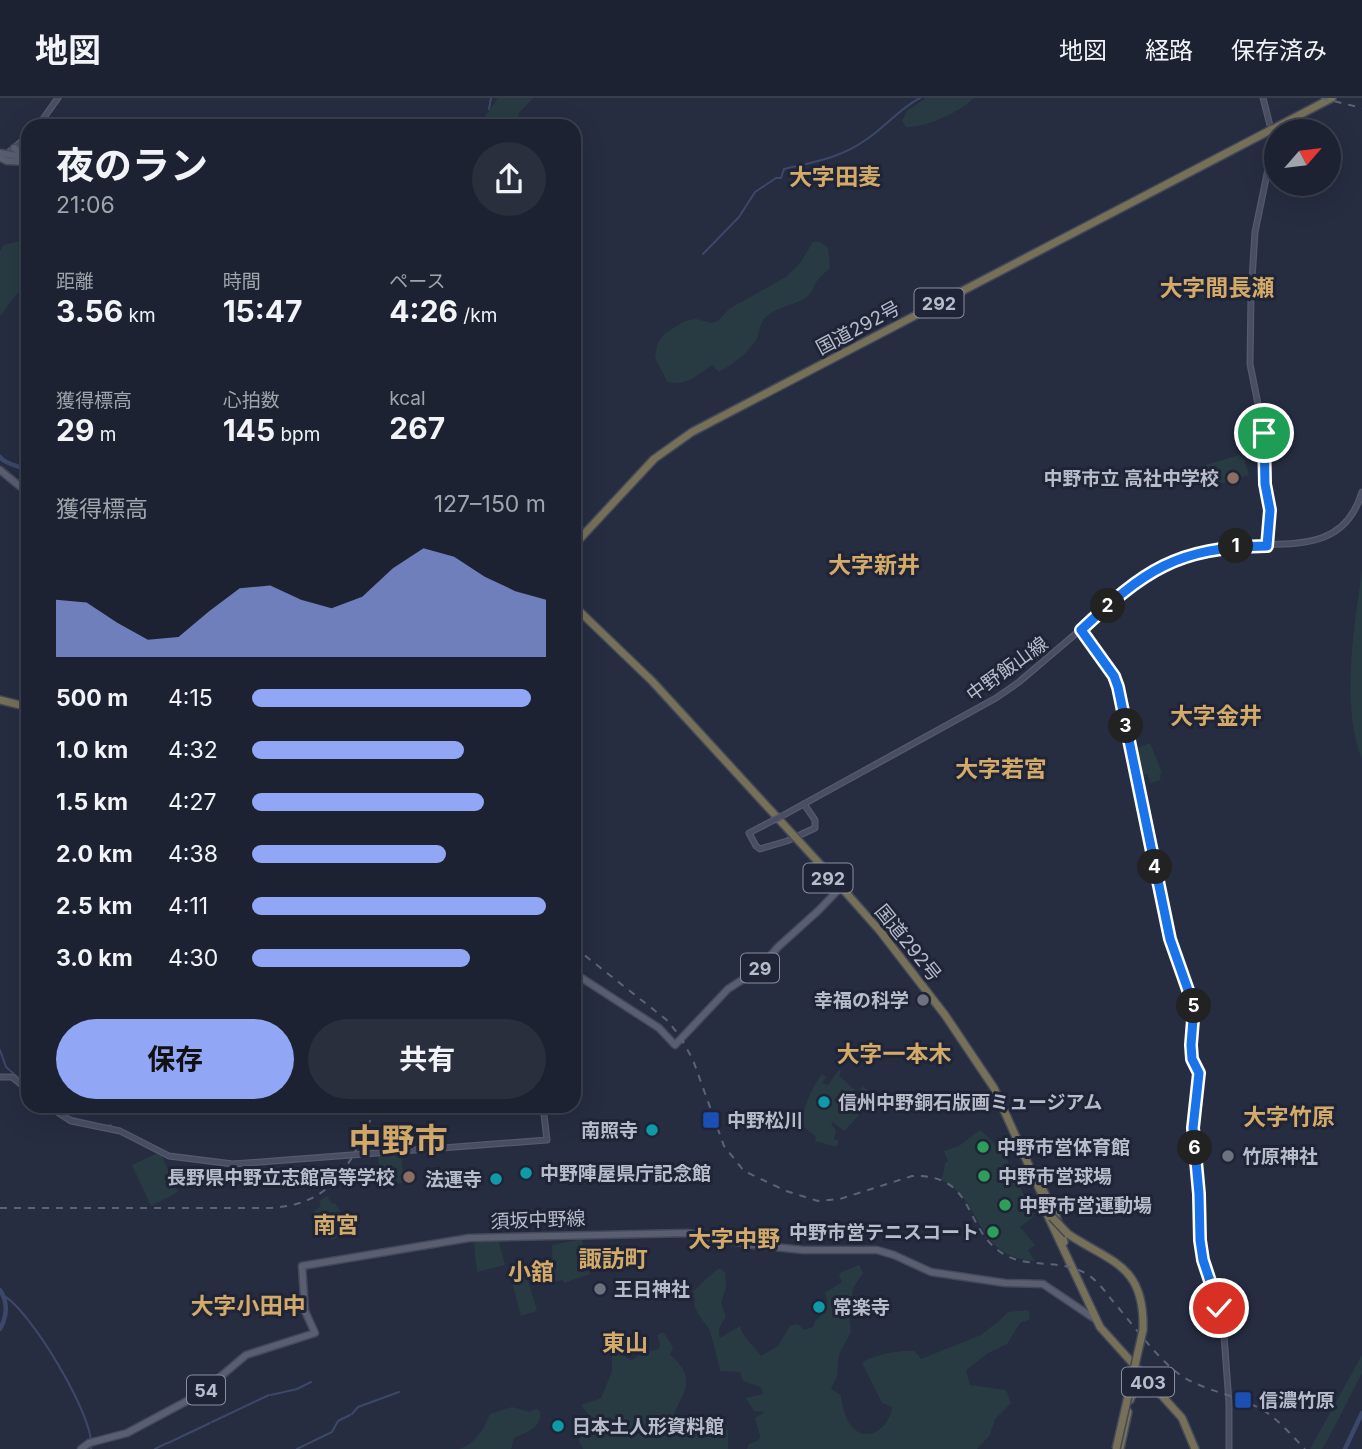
<!DOCTYPE html>
<html lang="ja">
<head>
<meta charset="utf-8">
<style>
  :root { --surface:#1c2231; --page:#292f3d; --text:#f1f3f6; --muted:#a0a4ab; --line:#3a3f4d; --accent:#91a7f6 }
  body { margin:0; font-family:Inter,"Noto Sans JP",sans-serif; background:var(--page); color:var(--text); height:100vh; display:flex; flex-direction:column; font-size:26px; white-space:nowrap }
  * { box-sizing:border-box; margin:0 }
  p { font-size:23px; color:var(--muted) }
  .icon { flex:none; width:38px; height:38px; fill:none; stroke:currentColor; stroke-width:2; stroke-linecap:round; stroke-linejoin:round }
  .map { position:relative; flex:1; overflow:hidden }
  .side { position:absolute; left:21px; top:21px; width:560px; height:994px; display:flex; flex-direction:column; background:var(--surface); border-radius:21px; box-shadow:0 7px 28px #0002,0 0 0 2px var(--line) }
  .side>* { flex:none }
  .needle { width:46px; rotate:62deg }
  .buttons { position:absolute; left:1264px; top:21px; display:grid; gap:14px }
  .buttons a { display:grid; place-items:center; width:77px; height:77px; border-radius:50%; background:var(--surface); box-shadow:0 7px 28px #0002,0 0 0 2px var(--line); font-size:35px }
  .pin { position:absolute; display:grid; place-items:center; width:60px; height:60px; color:#fff; margin:-30px; border:4px solid #fff; border-radius:50%; box-shadow:0 2px 7px #0007 }
  .km { position:absolute; width:35px; height:35px; margin:-18px; border-radius:50%; background:#222; color:#fff; font-size:19px; line-height:35px; text-align:center }
  .round { display:grid; place-items:center; flex:none; width:74px; height:74px; border-radius:37px; background:var(--page) }
  .summary { display:flex; align-items:center; justify-content:space-between; height:119px; padding:0 35px }
  h1 { font-size:38px; font-weight:700; line-height:52px }
  .stats { display:grid; grid-template-columns:repeat(3,1fr); gap:10px; height:119px; padding:7px 35px }
  .stats div { display:grid; align-content:center }
  .stats b { font-size:30px; font-weight:700 }
  .stats small { font-size:19px; font-weight:400 }
  .stats p { font-size:19px }
  .chart { height:196px; padding:14px 35px }
  .chart p { display:flex; justify-content:space-between }
  .chart svg { width:100%; height:126px; margin-top:7px; fill:var(--accent); opacity:.7 }
  .primary-button { display:flex; gap:14px; margin-top:auto; padding:14px 35px }
  .primary-button a { flex:1; height:80px; border-radius:42px; background:var(--accent); color:#111; font-size:28px; font-weight:700; line-height:80px; text-align:center }
  .primary-button a+a { background:var(--page); color:var(--text) }
  ul { padding:0 35px; list-style:none; font-size:23px }
  li { display:grid; grid-template-columns:112px 84px 1fr; align-items:center; height:52px }
  li i { height:18px; border-radius:9px; background:var(--accent) }
  header { display:flex; align-items:center; gap:42px; box-sizing:border-box; height:98px; padding:0 35px; background:var(--surface); border-bottom:2px solid var(--line) }
  header strong { font-size:33px }
  nav { display:flex; gap:38px; margin-inline-start:auto; font-size:24px }
  .map>svg:first-child { display:block }
</style>
</head>
<body>
<header>
<strong>地図</strong>
<nav><a>地図</a><a>経路</a><a>保存済み</a></nav>
</header>
<div class="map">
<svg width="1362" height="1351" viewBox="0 0 1362 1351">
  <rect width="100%" height="100%" fill="#262d41"/>
  <g fill="#283b42">
    <polygon points="498,0 533,0 519,15 518,28 478,28"/>
    <path d="M926,0H973C961,14 924,30 906,29L902,23L907,13Z"/>
    <polygon points="28,141 28,182 0,218 0,153 4,147"/>
    <path d="M813,144H820L828,150L830,170C826,174 818,180 815,186C812,193 810,198 802,202C790,208 778,209 767,218C758,226 761,233 756,242C748,255 733,266 719,274L712,267C699,276 684,290 667,283L655,260L657,247L664,236L685,223L696,221L712,225L718,223L729,211L786,179L800,165Z"/>
    <polygon points="1239,357 1244,361 1249,377 1217,387 1211,386 1206,367"/>
    <path d="M1362,471V661C1340,605 1355,529 1362,471Z"/>
    <polygon points="1150,645 1162,675 1159,677 1161,682 1150,685 1148,676 1138,678 1132,652"/>
    <path d="M839,972L841,973L839,978L857,994L864,988L873,1002L844,1033L833,1024L831,1027L836,1032L834,1041L839,1043L836,1049L815,1043L816,1039L801,1026C805,1006 811,991 822,976L826,979L822,985L828,987Z"/>
    <path d="M980,1032C990,1041 1003,1053 1009,1066C1016,1081 1023,1098 1033,1112L1034,1118L1020,1129L1035,1147L1028,1152L1035,1163C972,1158 987,1105 940,1081L943,1077L945,1065L948,1063L944,1053L959,1048Z"/>
    <polygon points="160,1054 178,1094 151,1108 132,1067"/>
    <polygon points="401,1056 404,1085 381,1087 378,1058"/>
    <polygon points="327,1098 332,1106 335,1105 352,1132 332,1142 313,1114 321,1108 319,1103"/>
    <polygon points="498,1140 505,1167 477,1174 474,1145"/>
    <polygon points="582,1141 590,1176 564,1185 563,1182 553,1184 552,1147"/>
    <polygon points="523,1165 537,1213 521,1218 508,1169"/>
    <path d="M859,1167L863,1175L853,1190L849,1218L851,1234L839,1256L837,1278L831,1291L841,1297C842,1307 845,1321 852,1329C869,1347 891,1327 892,1309L882,1305L862,1265C868,1258 904,1251 913,1253C916,1254 919,1258 921,1261L981,1237L999,1223L1008,1214L1028,1212L1030,1221L1020,1225L1007,1246L988,1255L966,1272L970,1287L1006,1292L1011,1305L995,1321L990,1337L977,1351H747L749,1346L759,1342L760,1338L755,1320L765,1314L754,1313L746,1300L763,1296L761,1289L743,1283L740,1274L720,1273C720,1269 710,1233 709,1231C703,1223 698,1217 694,1207L695,1203L693,1193L718,1171H721L725,1174L726,1190L721,1204L726,1220C721,1224 717,1234 720,1240L740,1228C742,1239 755,1249 761,1258L778,1248L790,1228L798,1226L804,1232L813,1229L815,1223L827,1212L826,1207L828,1205L825,1195L842,1184L839,1177L840,1175Z"/>
    <path d="M661,1235H664L673,1249L670,1257C710,1289 662,1307 676,1334H681L698,1320L710,1322L718,1318L724,1321L728,1334V1351H583L578,1341L593,1334L596,1326L581,1307L601,1300L612,1274V1245L617,1244L627,1260L632,1262L643,1255L659,1251L660,1247L657,1237Z"/>
    <polygon points="1362,1257 1362,1275 1328,1341 1322,1351 1310,1351"/>
    <path d="M512,1309L530,1314L536,1311L540,1313C542,1330 527,1334 514,1340L511,1351H459C477,1344 482,1334 490,1316Z"/>
  </g>
  <g fill="none" stroke-linecap="round" stroke-linejoin="round">
    <g stroke="#3c4869" stroke-width="2">
      <polyline points="489,11 491,0"/>
      <path d="M703,156L739,119L755,94L776,80H781L784,71C814,64 841,60 867,41C885,29 900,10 920,0"/>
      <polyline points="0,952 6,969 28,988"/>
      <polyline points="53,1008 63,1014"/>
      <polyline points="70,1019 107,1028 111,1027"/>
      <path d="M4,1198C30,1212 97,1322 91,1351"/>
      <polyline points="271,1297 297,1291 311,1284"/>
      <polyline points="352,1316 358,1309 399,1294"/>
      <polyline points="212,1324 269,1297"/>
      <polyline points="168,1345 210,1325"/>
      <polyline points="155,1351 167,1345"/>
      <polyline points="297,1351 332,1334 338,1323 350,1317"/>
    </g>
    <g stroke="#3c4869" stroke-width="4.5">
      <path d="M0,359C6,367 19,367 28,373"/>
      <path d="M0,1192C8,1204 7,1218 0,1231"/>
      <polyline points="1345,1351 1362,1315"/>
    </g>
    <defs>
      <g id="secondary">
        <polyline points="1263,0 1273,39 1273,47 1255,134 1251,197 1250,266 1263,331 1265,386 1270,412 1267,448"/>
        <polyline points="38,28 58,0"/>
        <polyline points="9,54 28,38"/>
        <polyline points="1081,532 1114,578 1118,589 1170,841 1194,909 1190,947 1192,961 1199,975 1193,1030 1199,1096 1200,1142 1203,1162 1223,1224 1229,1305 1229,1351"/>
        <path d="M782,718L996,600L1019,584L1140,481C1167,464 1193,454 1225,449C1277,441 1342,462 1362,394"/>
        <polyline points="772,723 749,735 756,748 760,751 787,743 815,730 815,722 804,706"/>
        <polyline points="0,979 12,979 28,992"/>
        <polyline points="48,1008 71,1023 120,1033 169,1058 233,1066 547,1042 543,1008"/>
      </g>
      <g id="primary">
        <polyline points="14,50 18,53 28,54"/>
        <polyline points="0,55 28,60"/>
        <polyline points="1,60 7,63 28,64"/>
        <polyline points="0,372 28,395"/>
        <polyline points="574,875 659,930 675,947 728,891 759,871 778,849 819,812 841,789"/>
        <polyline points="81,1351 89,1345 127,1335 200,1296 246,1257 315,1235 305,1213 302,1168 469,1140 688,1135 754,1147 803,1152 877,1152 894,1157 931,1174 1005,1185 1043,1186 1095,1221"/>
      </g>
      <g id="highway">
        <polyline points="574,447 654,361 692,334 1332,0"/>
        <polyline points="574,508 652,583 841,789 880,833 945,917 994,990 1052,1119"/>
        <polyline points="0,602 28,609"/>
        <polyline points="1042,1090 1055,1115 1064,1144"/>
        <polyline points="1047,1116 1100,1229 1182,1320 1195,1351"/>
        <path d="M1068,1136C1112,1165 1145,1167 1143,1232"/>
        <polyline points="1130,1302 1135,1288 1142,1279"/>
        <polyline points="1120,1351 1128,1314"/>
      </g>
    </defs>
    <use href="#secondary" stroke="#555b6b" stroke-width="7"/>
    <use href="#primary" stroke="#44495a" stroke-width="9"/>
    <use href="#highway" stroke="#424858" stroke-width="10"/>
    <use href="#secondary" stroke="#494e64" stroke-width="4.5"/>
    <use href="#primary" stroke="#595f70" stroke-width="6"/>
    <use href="#highway" stroke="#767058" stroke-width="7"/>
    <g stroke="#5d6377" stroke-width="2" stroke-dasharray="7 7" stroke-linecap="butt">
      <polyline points="1321,0 1362,10"/>
      <path d="M574,849L668,923L681,940L693,962L724,1048L744,1073L786,1093L818,1103L840,1101L912,1078C975,1076 963,1127 999,1153C1024,1172 1058,1160 1085,1175C1096,1181 1104,1192 1111,1201C1132,1225 1151,1253 1175,1273C1198,1292 1231,1295 1257,1309C1276,1318 1290,1336 1305,1351"/>
      <path d="M0,1110H269C338,1107 351,1062 377,1008"/>
    </g>
    <defs>
      <polyline id="secondary-bridge" points="772,723 782,718"/>
      <g id="highway-bridge">
        <polyline points="1052,1119 1068,1136"/>
        <polyline points="1116,1351 1143,1232"/>
      </g>
    </defs>
    <use href="#secondary-bridge" stroke="#555b6b" stroke-width="7" stroke-linecap="butt"/>
    <use href="#highway-bridge" stroke="#424858" stroke-width="10" stroke-linecap="butt"/>
    <use href="#secondary-bridge" stroke="#494e64" stroke-width="4.5"/>
    <use href="#highway-bridge" stroke="#767058" stroke-width="7"/>
  </g>
  <g fill="none" stroke-linecap="round" stroke-linejoin="round">
    <defs>
      <path id="route" d="M1219,1210L1203,1162L1200,1142L1199,1096L1193,1030L1199,975L1192,961L1191,947L1194,909L1170,841L1118,589L1114,578L1081,532C1145,472 1176,449 1267,448L1270,412L1265,386L1264,335"/>
    </defs>
    <use href="#route" stroke="#fff" stroke-width="14"/>
    <use href="#route" stroke="#1a73e8" stroke-width="9"/>
  </g>
  <g fill="#8d6e63" stroke="#1f2536" stroke-width="2.5">
    <circle cx="1233" cy="380" r="7"/>
    <circle cx="409" cy="1079" r="7"/>
  </g>
  <g fill="#6b7280" stroke="#1f2536" stroke-width="2.5">
    <circle cx="923" cy="902" r="7"/>
    <circle cx="1228" cy="1058" r="7"/>
    <circle cx="600" cy="1191" r="7"/>
  </g>
  <g fill="#0f9aa8" stroke="#1f2536" stroke-width="2.5">
    <circle cx="824" cy="1004" r="7"/>
    <circle cx="652" cy="1032" r="7"/>
    <circle cx="526" cy="1075" r="7"/>
    <circle cx="496" cy="1081" r="7"/>
    <circle cx="819" cy="1209" r="7"/>
    <circle cx="558" cy="1328" r="7"/>
  </g>
  <g fill="#1a4fb4" stroke="#1f2536" stroke-width="2.5">
    <rect x="702" y="1013" width="18" height="18" rx="3.5"/>
    <rect x="1234" y="1293" width="18" height="18" rx="3.5"/>
  </g>
  <g fill="#2e9e5b" stroke="#1f2536" stroke-width="2.5">
    <circle cx="983" cy="1049" r="7"/>
    <circle cx="984" cy="1078" r="7"/>
    <circle cx="1005" cy="1107" r="7"/>
    <circle cx="993" cy="1134" r="7"/>
  </g>
  <g text-anchor="middle" dominant-baseline="central" stroke-width="6" stroke-linejoin="round" paint-order="stroke">
    <g fill="#1f2536" stroke="#898f9e" stroke-width="2">
      <rect x="914.5" y="190.5" width="49" height="29" rx="5"/>
      <rect x="803.5" y="765.5" width="49" height="29" rx="5"/>
      <rect x="741" y="855.5" width="38" height="29" rx="5"/>
      <rect x="1122" y="1269.5" width="52" height="29" rx="5"/>
      <rect x="187" y="1277.5" width="38" height="29" rx="5"/>
    </g>
    <g font-size="18" font-weight="bold" fill="#b7bccb">
      <text x="939" y="205">292</text>
      <text x="828" y="780">292</text>
      <text x="760" y="870">29</text>
      <text x="1148" y="1284">403</text>
      <text x="206" y="1292">54</text>
    </g>
    <g font-size="19" fill="#b7bccb" stroke="#1f2536">
      <text transform="translate(858 230) rotate(-28)">国道292号</text>
      <text transform="translate(1007 571) rotate(-36)">中野飯山線</text>
      <text transform="translate(908 845) rotate(51)">国道292号</text>
      <text transform="translate(538 1122) rotate(-2)">須坂中野線</text>
    </g>
    <g font-size="19" font-weight="bold" fill="#b7bccb" stroke="#1f2536" text-anchor="start">
      <text x="1219" y="380" text-anchor="end">中野市立 高社中学校</text>
      <text x="909" y="902" text-anchor="end">幸福の科学</text>
      <text x="838" y="1004">信州中野銅石版画ミュージアム</text>
      <text x="727" y="1022">中野松川</text>
      <text x="638" y="1032" text-anchor="end">南照寺</text>
      <text x="997" y="1049">中野市営体育館</text>
      <text x="1242" y="1058">竹原神社</text>
      <text x="540" y="1075">中野陣屋県庁記念館</text>
      <text x="998" y="1078">中野市営球場</text>
      <text x="395" y="1079" text-anchor="end">長野県中野立志館高等学校</text>
      <text x="482" y="1081" text-anchor="end">法運寺</text>
      <text x="1019" y="1107">中野市営運動場</text>
      <text x="979" y="1134" text-anchor="end">中野市営テニスコート</text>
      <text x="614" y="1191">王日神社</text>
      <text x="833" y="1209">常楽寺</text>
      <text x="1259" y="1302">信濃竹原</text>
      <text x="572" y="1328">日本土人形資料館</text>
    </g>
    <g font-size="23" font-weight="bold" fill="#d4aa69" stroke="#1f2536">
      <text x="835" y="79">大字田麦</text>
      <text x="1217" y="190">大字間長瀬</text>
      <text x="874" y="467">大字新井</text>
      <text x="1216" y="618">大字金井</text>
      <text x="1001" y="671">大字若宮</text>
      <text x="894" y="956">大字一本木</text>
      <text x="1289" y="1019">大字竹原</text>
      <text x="336" y="1127">南宮</text>
      <text x="734" y="1141">大字中野</text>
      <text x="613" y="1161">諏訪町</text>
      <text x="531" y="1174">小舘</text>
      <text x="248" y="1208">大字小田中</text>
      <text x="625" y="1245">東山</text>
    </g>
    <g font-size="33" font-weight="bold" fill="#d4aa69" stroke="#1f2536">
      <text x="398" y="1042">中野市</text>
    </g>
  </g>
</svg>
<div class="buttons">
<a><svg class="needle" viewBox="-14 -14 28 28"><path d="M0-13l5 13h-10z" fill="#e53935"/><path d="M0 13l5-13h-10z" fill="#a0a4ab"/></svg></a>
</div>
<div class="pin" style="left:1264px;top:335px;background:#1e9e55"><svg class="icon" aria-label="arrive" viewBox="0 0 24 24"><path d="M6 21V4h12l-3 4 3 4H6"/></svg></div>
<div class="pin" style="left:1219px;top:1210px;background:#d93025"><svg class="icon" aria-label="check" viewBox="0 0 24 24"><path d="M5 12l5 5 9-10"/></svg></div>
<b class="km" style="left:1236px;top:448px">1</b>
<b class="km" style="left:1108px;top:508px">2</b>
<b class="km" style="left:1126px;top:628px">3</b>
<b class="km" style="left:1155px;top:769px">4</b>
<b class="km" style="left:1194px;top:908px">5</b>
<b class="km" style="left:1195px;top:1050px">6</b>
<section class="side">
<div class="summary"><div><h1>夜のラン</h1><p>21:06</p></div><a class="round"><svg class="icon" aria-label="share" viewBox="0 0 24 24"><path d="M12 15V3M7 8l5-5 5 5M5 13v7h14v-7"/></svg></a></div>
<div class="stats">
<div><p>距離</p><b>3.56<small> km</small></b></div>
<div><p>時間</p><b>15:47</b></div>
<div><p>ペース</p><b>4:26<small> /km</small></b></div>
</div>
<div class="stats">
<div><p>獲得標高</p><b>29<small> m</small></b></div>
<div><p>心拍数</p><b>145<small> bpm</small></b></div>
<div><p>kcal</p><b>267</b></div>
</div>
<div class="chart"><p><span>獲得標高</span>127–150 m</p>
<svg viewBox="0 0 160 44" preserveAspectRatio="none"><path d="M0 44V24L10 25L20 32L30 38L40 37L50 28L60 20L70 19L80 24L90 27L100 23L110 13L120 6L130 9L140 16L150 21L160 24V44z"/></svg>
</div>
<ul>
<li><b>500 m</b>4:15<i style="width:95%"></i></li>
<li><b>1.0 km</b>4:32<i style="width:72%"></i></li>
<li><b>1.5 km</b>4:27<i style="width:79%"></i></li>
<li><b>2.0 km</b>4:38<i style="width:66%"></i></li>
<li><b>2.5 km</b>4:11<i style="width:100%"></i></li>
<li><b>3.0 km</b>4:30<i style="width:74%"></i></li>
</ul>
<div class="primary-button"><a>保存</a><a>共有</a></div>
</section>
</div>
</body>
</html>
